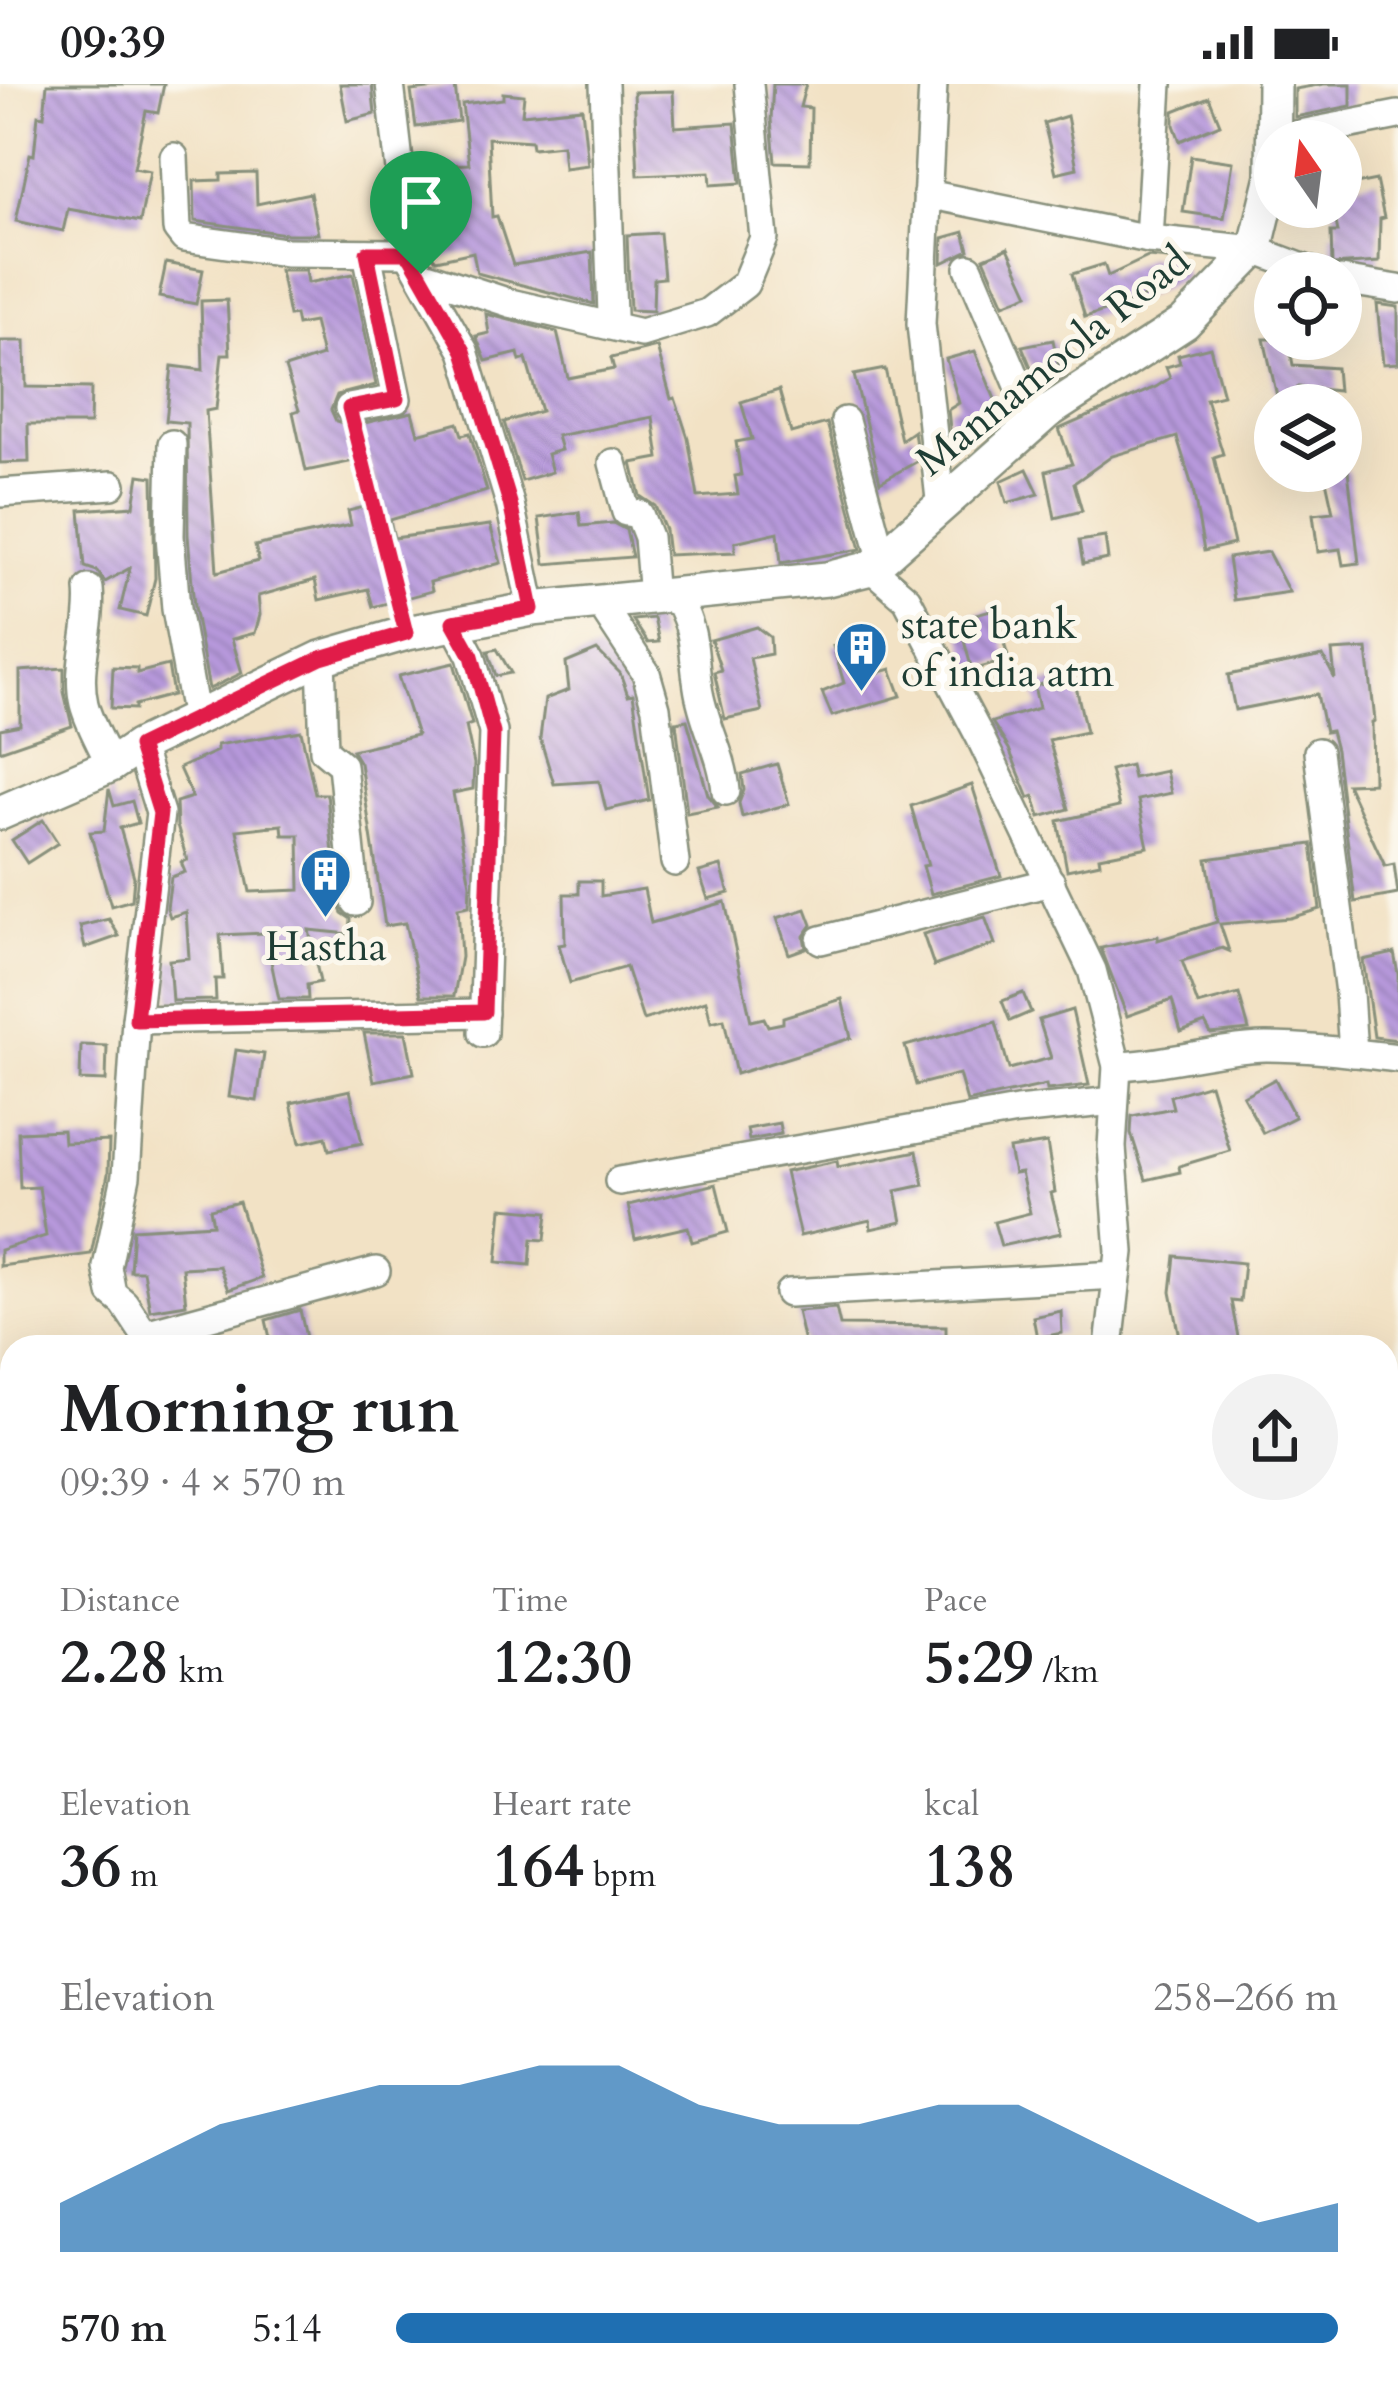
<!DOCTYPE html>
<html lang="en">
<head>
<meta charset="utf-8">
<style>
  :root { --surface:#fff; --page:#f2f2f2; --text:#202124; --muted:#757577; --accent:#1f6fb2 }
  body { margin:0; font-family:Cardo,serif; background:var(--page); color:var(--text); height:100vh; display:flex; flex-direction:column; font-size:45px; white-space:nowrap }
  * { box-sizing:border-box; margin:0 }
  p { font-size:39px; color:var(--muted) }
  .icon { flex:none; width:66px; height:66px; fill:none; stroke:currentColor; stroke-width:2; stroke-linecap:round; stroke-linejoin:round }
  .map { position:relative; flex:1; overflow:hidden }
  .details { position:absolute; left:0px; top:1251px; width:1398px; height:1065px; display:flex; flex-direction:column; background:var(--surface); border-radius:36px 36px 0 0; box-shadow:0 12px 48px #0002 }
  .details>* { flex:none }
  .needle { width:78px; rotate:346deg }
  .buttons { position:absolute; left:1254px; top:36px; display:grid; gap:24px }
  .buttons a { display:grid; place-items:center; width:108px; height:108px; border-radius:50%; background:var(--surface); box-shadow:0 12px 48px #0002; font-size:60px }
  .pin { position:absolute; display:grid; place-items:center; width:102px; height:102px; color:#fff; margin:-123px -51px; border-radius:50% 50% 50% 0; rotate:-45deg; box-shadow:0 0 12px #0007 }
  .pin .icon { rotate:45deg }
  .round { display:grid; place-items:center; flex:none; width:126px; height:126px; border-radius:63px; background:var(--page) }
  .head { display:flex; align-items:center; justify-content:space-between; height:204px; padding:0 60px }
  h1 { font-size:66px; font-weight:700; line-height:90px }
  .stats { display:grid; grid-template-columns:repeat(3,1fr); gap:18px; height:204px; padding:12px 60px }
  .stats div { display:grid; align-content:center }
  .stats b { font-size:60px; font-weight:700 }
  .stats small { font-size:33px; font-weight:400 }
  .stats p { font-size:33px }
  .chart { height:336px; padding:24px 60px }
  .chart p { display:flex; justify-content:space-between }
  .chart svg { width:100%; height:216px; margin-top:12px; fill:var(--accent); opacity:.7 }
  ul { padding:0 60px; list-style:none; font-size:39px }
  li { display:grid; grid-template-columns:192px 144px 1fr; align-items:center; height:90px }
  li i { height:30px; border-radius:15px; background:var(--accent) }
  .status { display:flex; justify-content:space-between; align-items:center; height:84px; padding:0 60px; background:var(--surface); direction:ltr }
  .status svg { height:33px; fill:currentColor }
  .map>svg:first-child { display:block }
</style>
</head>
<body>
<div class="status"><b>09:39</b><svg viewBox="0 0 49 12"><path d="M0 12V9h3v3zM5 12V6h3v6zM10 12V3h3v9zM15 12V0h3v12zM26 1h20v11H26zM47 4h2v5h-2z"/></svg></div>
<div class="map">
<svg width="1398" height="2314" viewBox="0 0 1398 2314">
  <defs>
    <pattern id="building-back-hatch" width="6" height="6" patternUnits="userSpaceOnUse" patternTransform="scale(3)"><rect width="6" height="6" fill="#b799dc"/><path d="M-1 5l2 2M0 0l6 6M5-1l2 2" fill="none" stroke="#947eb3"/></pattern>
  </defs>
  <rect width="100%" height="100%" fill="#fbf7ec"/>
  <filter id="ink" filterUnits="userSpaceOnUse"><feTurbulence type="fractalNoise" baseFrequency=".00833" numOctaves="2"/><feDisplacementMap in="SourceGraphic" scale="24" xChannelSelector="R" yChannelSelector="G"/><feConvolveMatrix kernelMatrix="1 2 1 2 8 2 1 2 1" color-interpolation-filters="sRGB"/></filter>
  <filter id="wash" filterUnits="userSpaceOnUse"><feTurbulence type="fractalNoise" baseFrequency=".004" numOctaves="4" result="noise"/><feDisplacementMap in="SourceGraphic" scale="48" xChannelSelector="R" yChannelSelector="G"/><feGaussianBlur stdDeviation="2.7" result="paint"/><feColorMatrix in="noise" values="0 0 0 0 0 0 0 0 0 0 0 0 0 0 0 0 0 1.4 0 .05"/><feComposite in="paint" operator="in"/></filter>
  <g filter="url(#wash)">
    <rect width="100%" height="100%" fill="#f2e2c5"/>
    <g id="blocks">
      <g fill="url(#building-back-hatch)" fill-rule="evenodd">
        <polygon points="47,0 164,0 158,29 146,27 134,84 150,87 140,138 68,125 63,147 16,137 30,70 34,71 38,31 44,32"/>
        <polygon points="340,0 372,0 375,30 347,37"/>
        <polygon points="773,0 806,0 800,23 811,24 810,79 775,78 771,36"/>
        <polygon points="1324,0 1351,0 1351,22 1295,33 1295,5"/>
        <polygon points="455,2 459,37 416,43 411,7"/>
        <polygon points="673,7 675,43 735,39 741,99 711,101 710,88 638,91 634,8"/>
        <polygon points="503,9 524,11 522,30 582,24 588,81 564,84 562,61 532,64 531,57 488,54 492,133 497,132 513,181 592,168 594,220 477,189 473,168 436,176 427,166 418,82 469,80 462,20 503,15"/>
        <polygon points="1209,13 1220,40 1180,57 1174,41 1174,27"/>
        <polygon points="1067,32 1077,84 1056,89 1044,39"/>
        <polygon points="1191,72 1233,78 1224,134 1183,128"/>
        <polygon points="256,89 257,120 310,109 318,150 286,150 195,137 194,97 221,96 221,90"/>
        <polygon points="1376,96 1384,134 1380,135 1379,178 1332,181 1331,148 1338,148 1333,123 1341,123 1341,103"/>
        <polygon points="964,148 969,166 942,179 943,154"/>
        <polygon points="660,149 664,194 654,195 653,227 630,226 627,151"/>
        <polygon points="1008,164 1029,210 1004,220 984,174"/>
        <polygon points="1148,173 1178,176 1186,193 1133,218 1085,233 1072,190 1104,180 1108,192"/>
        <polygon points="166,179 203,186 196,220 159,213"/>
        <polygon points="280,186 306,186 308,199 353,190 376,301 337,311 331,326 336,337 352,342 412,328 418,350 458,339 462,351 470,349 487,407 390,436 394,454 490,441 501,479 430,498 432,507 373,523 368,505 319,516 315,496 258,512 260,531 255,549 232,555 242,589 209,605 194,523 188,451 187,339 166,337 172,282 203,286 201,217 227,216 230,270 222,270 216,325 206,327 217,488 259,477 255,462 351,441 348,427 381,419 368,374 306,387 293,328 299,326 285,284 322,272 314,238 297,241 295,231 289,232"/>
        <polygon points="1377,220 1398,223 1398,279 1383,280"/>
        <polygon points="486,230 557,248 568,294 614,285 611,274 657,263 671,315 675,314 688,354 698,413 738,410 735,392 741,391 736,358 752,355 741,318 779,306 791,349 827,339 861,465 781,479 778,448 735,458 735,468 668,471 665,446 655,422 640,412 632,379 659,374 653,333 557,352 561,366 547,370 552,388 522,397 504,338 541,327 526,275 520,277 518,269 486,277 476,252 489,249"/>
        <polygon points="1264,255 1288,255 1293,281 1336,284 1338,307 1298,303 1302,321 1279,321"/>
        <polygon points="1053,256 1061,294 1041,307 1022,262"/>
        <polygon points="0,257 25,257 26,303 91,304 90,340 28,340 29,378 0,379"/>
        <polygon points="1210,263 1223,311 1206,315 1223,370 1214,373 1234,460 1204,467 1193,405 1177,353 1112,372 1074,399 1082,427 1055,434 1046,387 1072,380 1059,345 1156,303 1170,294 1166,283 1180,279 1178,271"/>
        <polygon points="975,267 999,325 964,340 971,351 952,362 948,326 959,319 946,275"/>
        <polygon points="885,285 901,356 914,347 918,377 880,398 854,291"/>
        <polygon points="1027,385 1039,410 1007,419 1001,397"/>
        <polygon points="1324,387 1348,387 1359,479 1343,481 1340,465 1318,468 1313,430 1333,428"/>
        <polygon points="139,391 153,393 155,494 146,532 120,526 130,484 105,498 97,487 85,483 80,426 134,422"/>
        <polygon points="579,428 581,442 613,439 626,446 632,473 545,480 539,434"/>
        <polygon points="1105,453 1108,475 1083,480 1079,457"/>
        <polygon points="1268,468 1289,508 1234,516 1228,474"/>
        <polygon points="994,525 1009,576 972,586 958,535"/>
        <polygon points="654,534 659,558 648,559 633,536"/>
        <polygon points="757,543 770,553 771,570 750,574 762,627 725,635 714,588 721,586 711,556"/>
        <polygon points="859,554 871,591 891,585 901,612 832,632 822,608 844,599 833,562"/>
        <polygon points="497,565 511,589 496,592 488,567"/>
        <polygon points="1367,565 1375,637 1372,638 1373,699 1347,700 1385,782 1394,780 1398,810 1355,818 1336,666 1331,647 1325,648 1317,610 1235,626 1228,591 1323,572 1335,595 1332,567"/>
        <polygon points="597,566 620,589 628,611 633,610 649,716 606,726 599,697 554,700 540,654 545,615 569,606 566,579"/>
        <polygon points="454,579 472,640 466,642 474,680 473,705 453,709 470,800 469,822 458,824 461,873 454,912 421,912 405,839 385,842 360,679 352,666 417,651 398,592"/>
        <polygon points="168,581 173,611 135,621 135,625 111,624 113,583 137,584 137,589"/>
        <polygon points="64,584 64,608 72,642 0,667 0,645 20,641 20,587"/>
        <polygon points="1074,593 1086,648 1049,656 1069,725 1040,733 1034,712 1029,714 1009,665 992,638 1039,624 1034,602"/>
        <polygon points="687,636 708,711 718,723 687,729 676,638"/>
        <path d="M301,647L315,710H327L338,820L342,829L351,835L350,850L309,846L320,898L307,901L308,915H279L265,849L220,851L223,895H215L216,916L172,917L169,876L189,874L186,828L170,833L167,824L171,793L185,788L181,778L187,776L177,742L176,718L192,713L179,684L217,667V661ZM282,741L283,751H299L300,806L250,808L237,746Z"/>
        <polygon points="777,680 789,720 742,733 739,719 744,706 742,690"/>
        <polygon points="1130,681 1133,694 1166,687 1171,709 1138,716 1148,763 1099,773 1100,779 1067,786 1058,737 1119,723 1110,686"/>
        <polygon points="972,701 1001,792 931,810 923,782 928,781 911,722"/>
        <polygon points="109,705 114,722 132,717 138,739 120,744 134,793 132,816 111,822 90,748 104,747"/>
        <polygon points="43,736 58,759 27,779 12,756"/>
        <polygon points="1312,760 1320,825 1290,834 1220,840 1229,867 1222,864 1182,877 1198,921 1239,910 1249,946 1211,950 1205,939 1181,948 1172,916 1127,932 1101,864 1158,852 1158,856 1217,838 1207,775"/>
        <polygon points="721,782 729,809 708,815 699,788"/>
        <polygon points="579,797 601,797 601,812 644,805 651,839 725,818 751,937 764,934 768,942 783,939 783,933 842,915 851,954 736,990 724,935 711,938 706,917 643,936 626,883 570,899 559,861 565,860 564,810 579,810"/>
        <polygon points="806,825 812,841 804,852 806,864 789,870 777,834"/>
        <polygon points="985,833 995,860 934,882 923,850"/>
        <polygon points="109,835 119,852 85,864 80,842"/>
        <polygon points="1394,869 1398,890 1398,956 1374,953 1363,876"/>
        <polygon points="1023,909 1031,928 1010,937 1002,917"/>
        <polygon points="1072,926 1089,1001 1047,1006 1046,1001 967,1018 959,990 916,1001 905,962 996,938 1009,985 1051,974 1039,936"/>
        <polygon points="364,949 406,949 414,989 374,997"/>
        <polygon points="81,961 107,962 106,997 80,996"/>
        <polygon points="236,966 264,970 257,1017 229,1013"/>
        <polygon points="1275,995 1295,1033 1263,1049 1243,1012"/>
        <polygon points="1210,1000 1230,1067 1179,1082 1180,1088 1146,1096 1131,1049 1132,1032 1173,1024 1170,1012"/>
        <polygon points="350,1006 362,1059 329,1066 326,1053 300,1059 291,1019"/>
        <polygon points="779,1039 781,1050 749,1056 747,1045"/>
        <polygon points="63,1046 64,1059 109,1057 108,1090 91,1170 0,1182 0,1166 46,1152 39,1103 20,1104 18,1048"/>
        <polygon points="1047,1059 1055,1108 1051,1109 1061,1149 1001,1162 994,1138 1030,1129 1021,1089 1014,1090 1009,1065"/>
        <polygon points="917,1067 924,1101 896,1107 902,1138 871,1145 870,1136 800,1152 785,1088 837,1077 838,1083"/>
        <polygon points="716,1100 728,1148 692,1158 688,1143 635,1155 628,1121"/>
        <polygon points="239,1118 262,1194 228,1206 219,1182 182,1184 186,1220 150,1226 143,1187 130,1187 133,1145 213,1140 210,1125"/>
        <polygon points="502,1124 548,1128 545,1156 532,1155 530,1181 497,1178"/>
        <polygon points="1175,1172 1244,1179 1240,1218 1231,1217 1240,1263 1182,1263 1171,1208"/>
        <polygon points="836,1224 840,1241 946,1242 946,1263 805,1263 797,1227"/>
        <polygon points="300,1226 308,1263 272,1263 266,1236"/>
        <polygon points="1061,1227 1062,1249 1037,1254 1033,1233"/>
      </g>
    </g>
  </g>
  <g filter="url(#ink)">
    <use href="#blocks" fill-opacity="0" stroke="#88907c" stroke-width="3"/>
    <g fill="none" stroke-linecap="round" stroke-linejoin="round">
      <defs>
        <g id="minor">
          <polyline points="390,0 410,172 464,267 510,420 532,525"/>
          <polyline points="933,0 921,240 941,425"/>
          <polyline points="1275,55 1398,31"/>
          <polyline points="174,73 177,145 184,154 285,168 404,169 410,172"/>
          <polyline points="927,110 1149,155 1255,166 1316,189"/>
          <polyline points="1149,155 1158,0"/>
          <polyline points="969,184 1035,339"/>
          <polyline points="421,190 510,219 641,249 707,229 745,200 764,154 749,0"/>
          <polyline points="1341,196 1398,205"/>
          <polyline points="604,239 612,231 604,0"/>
          <polyline points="349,324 397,315 367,169"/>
          <polyline points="845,337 882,474"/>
          <polyline points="172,360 170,452 176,525 196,635"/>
          <polyline points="613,379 626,428 639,430 648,453 653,514"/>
          <polyline points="0,409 112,401"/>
          <polyline points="871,484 907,515 980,653 1092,886 1117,982 1112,1063 1120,1168 1109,1263"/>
          <path d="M89,505C93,543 75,582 84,620C89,640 102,662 111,681"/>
          <path d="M663,513L679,518C697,553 692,566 698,603C703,639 723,670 726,707"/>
          <polyline points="600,519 646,589 656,624 675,778"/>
          <polyline points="453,538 471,572 493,648 483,949"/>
          <polyline points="321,574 324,666 342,681 356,818"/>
          <polyline points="139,662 160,729 136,936 126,1092 107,1183 112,1209 124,1219 153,1263"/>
          <polyline points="1318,668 1349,909 1353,969"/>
          <polyline points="821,856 1051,798"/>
          <polyline points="136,936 484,929"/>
          <path d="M1117,982C1167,981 1215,964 1266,963C1310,963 1355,969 1398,974"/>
          <polyline points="619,1097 1017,1027 1114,1017"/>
          <polyline points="789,1209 1117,1191"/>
          <polyline points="145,1250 376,1187"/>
          <polyline points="0,1519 12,1520"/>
          <polyline points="0,1694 12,1691"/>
          <polyline points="0,1812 12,1751"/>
          <polyline points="0,2151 12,2152"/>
          <polyline points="842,2304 850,2314"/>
          <polyline points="0,2308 149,2314"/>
          <polyline points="573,2314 583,2304"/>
          <polyline points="960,2314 981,2304"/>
        </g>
        <polyline id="major" points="0,729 111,681 139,662 321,574 407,549 532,525 827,495 871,484 1047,328 1184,239 1255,166 1273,92 1274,0"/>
      </defs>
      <use href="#minor" stroke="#88907c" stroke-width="32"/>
      <use href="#major" stroke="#88907c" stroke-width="38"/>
      <polyline stroke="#88907c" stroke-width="4.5" stroke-dasharray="3 9" stroke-linecap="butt" points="356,351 399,521"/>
      <use href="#minor" stroke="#fff" stroke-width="27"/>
      <use href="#major" stroke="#fff" stroke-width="33"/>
    </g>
  </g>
  <g fill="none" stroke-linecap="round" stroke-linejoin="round" filter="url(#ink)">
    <defs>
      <polygon id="route" points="367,169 404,169 410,172 464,267 510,419 532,525 453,538 472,572 493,649 484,928 136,936 160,729 139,662 321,574 406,549 349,324 397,315"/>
    </defs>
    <use href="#route" stroke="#fff" stroke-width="24"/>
    <use href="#route" stroke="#e11d48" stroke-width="15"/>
  </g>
  <defs>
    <symbol id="building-pin" viewBox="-11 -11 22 30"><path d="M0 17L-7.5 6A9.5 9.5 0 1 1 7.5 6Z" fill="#1f6fb2" stroke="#fbf7ec"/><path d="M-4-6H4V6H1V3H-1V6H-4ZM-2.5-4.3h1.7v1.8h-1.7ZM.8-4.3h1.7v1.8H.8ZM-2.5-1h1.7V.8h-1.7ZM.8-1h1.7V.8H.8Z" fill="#fff"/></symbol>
  </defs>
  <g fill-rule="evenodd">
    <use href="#building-pin" x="832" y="534" width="59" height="81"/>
    <use href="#building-pin" x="296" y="760" width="59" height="81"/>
  </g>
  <g text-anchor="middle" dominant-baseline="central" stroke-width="10" stroke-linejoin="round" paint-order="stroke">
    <g font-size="42" fill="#1f3d34" stroke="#fbf7ec">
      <text transform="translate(1053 277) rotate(-39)">Mannamoola Road</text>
    </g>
    <g font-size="42" fill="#1f3d34" stroke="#fbf7ec" text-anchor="start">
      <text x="901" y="540">state bank<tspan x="901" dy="48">of india atm</tspan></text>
      <text x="326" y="862" text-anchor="middle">Hastha</text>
    </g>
  </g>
</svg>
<div class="buttons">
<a><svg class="needle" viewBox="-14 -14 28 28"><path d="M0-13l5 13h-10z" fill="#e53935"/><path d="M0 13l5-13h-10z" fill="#757577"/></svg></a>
<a><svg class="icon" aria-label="locate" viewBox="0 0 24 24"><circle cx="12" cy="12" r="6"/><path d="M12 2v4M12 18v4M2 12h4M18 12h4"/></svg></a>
<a><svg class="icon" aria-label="layers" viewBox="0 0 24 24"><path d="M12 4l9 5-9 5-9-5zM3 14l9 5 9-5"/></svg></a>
</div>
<div class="pin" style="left:421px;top:190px;background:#1e9e55"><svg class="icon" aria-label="arrive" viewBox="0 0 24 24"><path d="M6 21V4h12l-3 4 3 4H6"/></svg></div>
<section class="details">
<div class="head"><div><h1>Morning run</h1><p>09:39 · 4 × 570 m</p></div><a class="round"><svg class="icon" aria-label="share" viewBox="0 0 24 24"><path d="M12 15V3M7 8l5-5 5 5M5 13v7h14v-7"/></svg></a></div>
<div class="stats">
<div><p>Distance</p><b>2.28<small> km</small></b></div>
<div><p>Time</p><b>12:30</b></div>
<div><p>Pace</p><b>5:29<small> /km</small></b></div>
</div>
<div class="stats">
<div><p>Elevation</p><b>36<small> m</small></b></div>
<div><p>Heart rate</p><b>164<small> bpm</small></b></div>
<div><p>kcal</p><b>138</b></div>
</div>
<div class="chart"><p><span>Elevation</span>258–266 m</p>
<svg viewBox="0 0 160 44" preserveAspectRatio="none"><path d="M0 44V34L10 26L20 18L30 14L40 10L50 10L60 6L70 6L80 14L90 18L100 18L110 14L120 14L130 22L140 30L150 38L160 34V44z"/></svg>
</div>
<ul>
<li><b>570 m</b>5:14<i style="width:100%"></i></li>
</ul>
</section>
</div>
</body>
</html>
